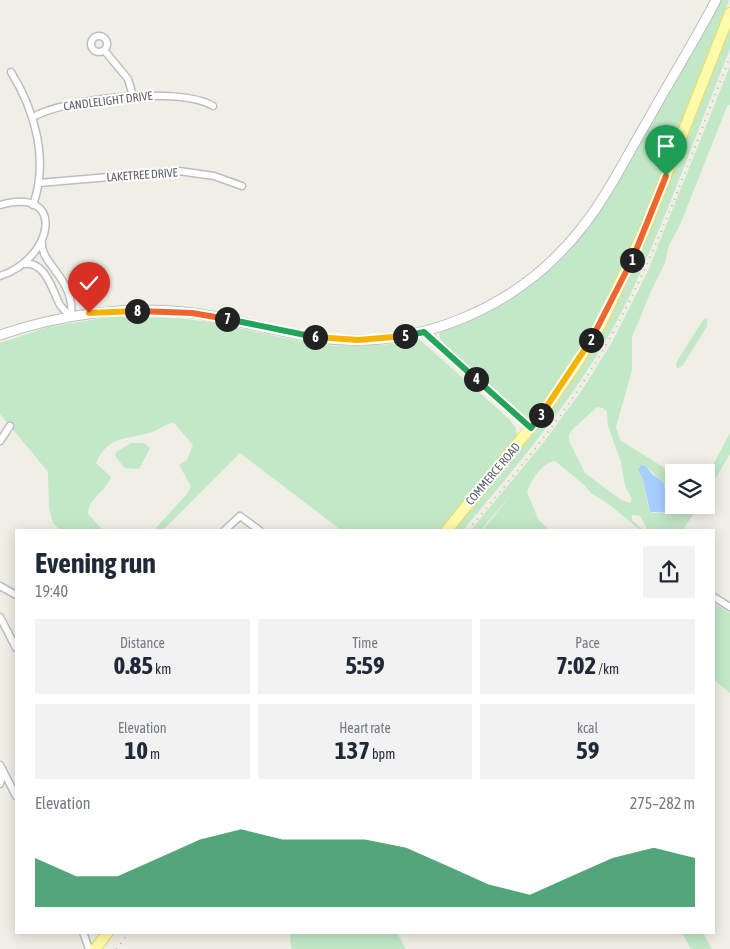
<!DOCTYPE html>
<html lang="en">
<head>
<meta charset="utf-8">
<style>
  :root { --surface:#fff; --page:#f2f2f3; --text:#1f2937; --muted:#747a83; --accent:#0b8043 }
  body { margin:0; font-family:"Asap Condensed",sans-serif; background:var(--page); color:var(--text); height:100vh; display:flex; flex-direction:column; font-size:19px; white-space:nowrap }
  * { box-sizing:border-box; margin:0 }
  p { font-size:16px; color:var(--muted) }
  .icon { flex:none; width:28px; height:28px; fill:none; stroke:currentColor; stroke-width:2; stroke-linecap:round; stroke-linejoin:round }
  .map { position:relative; flex:1; overflow:hidden }
  .sheet { position:absolute; left:15px; top:529px; width:700px; height:405px; display:flex; flex-direction:column; background:var(--surface); border-radius:0px; box-shadow:0 2px 12px #0003 }
  .sheet>* { flex:none }
  .tools { position:absolute; left:665px; top:464px; display:grid; gap:10px }
  .tools a { display:grid; place-items:center; width:50px; height:50px; border-radius:0px; background:var(--surface); box-shadow:0 2px 12px #0003; font-size:25px }
  .pin { position:absolute; display:grid; place-items:center; width:42px; height:42px; color:#fff; margin:-51px -21px; border-radius:50% 50% 50% 0; rotate:-45deg; box-shadow:0 0 5px #0007 }
  .pin .icon { rotate:45deg }
  .km { position:absolute; width:25px; height:25px; margin:-12px; border-radius:50%; background:#222; color:#fff; font-size:14px; line-height:25px; text-align:center }
  .round { display:grid; place-items:center; flex:none; width:52px; height:52px; border-radius:0px; background:var(--page) }
  .head { display:flex; align-items:center; justify-content:space-between; height:85px; padding:0 20px }
  h1 { font-size:28px; font-weight:700; line-height:38px }
  .metrics { display:grid; grid-template-columns:repeat(3,1fr); gap:8px; height:85px; padding:5px 20px }
  .metrics div { display:grid; align-content:center; border-radius:0px; background:var(--page); text-align:center }
  .metrics b { font-size:25px; font-weight:700 }
  .metrics small { font-size:14px; font-weight:400 }
  .metrics p { font-size:14px }
  .chart { height:140px; padding:10px 20px }
  .chart p { display:flex; justify-content:space-between }
  .chart svg { width:100%; height:90px; margin-top:5px; fill:var(--accent); opacity:.7 }
  .map>svg:first-child { display:block }
</style>
</head>
<body>
<div class="map">
<svg width="730" height="949" viewBox="0 0 730 949">
  <rect width="100%" height="100%" fill="#f0efe6"/>
  <g fill="#c2e8c7" fill-rule="evenodd">
    <path d="M722,0H729L724,15C686,113 652,214 604,307C585,344 561,379 537,413L529,418L524,417L442,343L439,335L442,330L475,317L503,302L564,254Z"/>
    <path d="M730,24V49C697,131 668,215 630,295C588,383 525,456 463,530H451L591,345Z"/>
    <path d="M730,66V105L728,104L680,225L669,245L665,263L652,289L632,337V370L616,427L620,440L663,467L674,484V505H699L683,530H648L640,516L632,515V520L643,530L639,529L606,502L592,494L583,484L555,461C544,461 530,481 527,492L538,519L549,530H483L514,491L481,530H471L544,442L582,390L611,344L647,273ZM597,407L603,408L607,412L608,426L621,462L625,486L632,499L630,503L621,500L585,473L569,441V435L572,430ZM646,466L666,486L669,512L652,513L649,511L643,479L638,467Z"/>
    <path d="M116,316L177,318L210,322L294,340L335,346L383,345L420,340L508,418L516,428L517,436L440,530H341L240,453L163,530H154L187,494L191,486L179,465L187,460L193,445L174,423C165,423 160,430 152,432C128,440 109,434 96,463L111,477C106,492 88,498 88,514L103,530H60L53,523L49,508L48,472L0,414V343L48,327Z"/>
    <polygon points="707,318 707,326 683,365 677,369 676,363 703,320"/>
    <polygon points="730,433 730,454 706,494 706,478"/>
    <polygon points="131,443 144,443 150,448 139,469 125,468 115,456 116,452"/>
    <polygon points="714,603 730,613 730,693 714,680"/>
    <polygon points="290,933 397,933 406,949 291,949"/>
    <polygon points="682,933 703,933 712,949 691,949"/>
  </g>
  <polygon fill="#a7cfff" points="641,465 646,466 652,474 663,482 672,505 669,512 650,512 643,479 638,469"/>
  <g fill="none" stroke-linecap="round" stroke-linejoin="round">
    <defs>
      <g id="street">
        <circle cx="99" cy="44" r="8"/>
        <polyline points="104,50 128,79 133,96"/>
        <path d="M11,72C35,111 49,160 33,205"/>
        <path d="M33,117C66,98 180,86 213,106"/>
        <polyline points="39,183 179,171 214,176 242,186"/>
        <path d="M0,205C68,186 53,259 0,276"/>
        <path d="M42,244C41,264 76,280 71,317"/>
        <path d="M24,264C46,261 52,290 60,305C63,309 67,313 71,317"/>
        <polyline points="424,331 531,428"/>
        <polyline points="0,441 10,426"/>
        <polyline points="225,530 240,516 259,530"/>
        <polyline points="0,586 16,595"/>
        <polyline points="714,597 730,607"/>
        <polyline points="0,617 16,648"/>
        <polyline points="0,765 16,796"/>
        <polyline points="0,784 3,770"/>
        <polyline points="83,932 89,949"/>
      </g>
      <path id="secondary" d="M0,335C61,314 129,305 193,313C236,319 277,332 320,338C418,351 519,307 580,230C607,197 626,157 648,120C670,80 695,41 716,0"/>
      <g id="primary">
        <polyline points="447,530 544,411 576,365 602,322 647,224 730,13"/>
        <polyline points="95,949 108,932"/>
      </g>
    </defs>
    <use href="#street" stroke="#babdc2" stroke-width="9"/>
    <use href="#secondary" stroke="#bbbec4" stroke-width="11"/>
    <use href="#primary" stroke="#f4da5b" stroke-width="12"/>
    <use href="#street" stroke="#fff" stroke-width="6"/>
    <use href="#secondary" stroke="#fff" stroke-width="9"/>
    <use href="#primary" stroke="#fffbac" stroke-width="10"/>
    <g stroke="#b7b8b8" stroke-width="2" stroke-dasharray="1 6" stroke-linecap="butt">
      <path d="M468,530C516,473 564,417 602,352C656,260 690,156 730,57"/>
      <polyline points="116,949 130,932"/>
    </g>
  </g>
  <g fill="none" stroke-linecap="round" stroke-linejoin="round">
    <defs>
      <polyline id="split-1" points="632,260 666,176"/>
      <polyline id="split-2" points="591,340 632,260"/>
      <polyline id="split-3" points="541,415 591,340"/>
      <polyline id="split-4" points="476,379 531,428 541,415"/>
      <polyline id="split-5" points="405,336 424,332 476,379"/>
      <polyline id="split-6" points="315,337 358,340 405,336"/>
      <polyline id="split-7" points="227,319 315,337"/>
      <polyline id="split-8" points="137,311 192,313 227,319"/>
      <polyline id="split-9" points="89,313 137,311"/>
    </defs>
    <use href="#split-1" stroke="#fff" stroke-width="10"/>
    <use href="#split-2" stroke="#fff" stroke-width="10"/>
    <use href="#split-3" stroke="#fff" stroke-width="10"/>
    <use href="#split-4" stroke="#fff" stroke-width="10"/>
    <use href="#split-5" stroke="#fff" stroke-width="10"/>
    <use href="#split-6" stroke="#fff" stroke-width="10"/>
    <use href="#split-7" stroke="#fff" stroke-width="10"/>
    <use href="#split-8" stroke="#fff" stroke-width="10"/>
    <use href="#split-9" stroke="#fff" stroke-width="10"/>
    <use href="#split-1" stroke="#f0652b" stroke-width="6"/>
    <use href="#split-2" stroke="#f0652b" stroke-width="6"/>
    <use href="#split-3" stroke="#f5b400" stroke-width="6"/>
    <use href="#split-4" stroke="#22a559" stroke-width="6"/>
    <use href="#split-5" stroke="#22a559" stroke-width="6"/>
    <use href="#split-6" stroke="#f5b400" stroke-width="6"/>
    <use href="#split-7" stroke="#22a559" stroke-width="6"/>
    <use href="#split-8" stroke="#f0652b" stroke-width="6"/>
    <use href="#split-9" stroke="#f5b400" stroke-width="6"/>
  </g>
  <g text-anchor="middle" dominant-baseline="central" stroke-width="4" stroke-linejoin="round" paint-order="stroke">
    <g font-size="12" fill="#5d6167" stroke="#fff">
      <text transform="translate(108 101) rotate(-7)">CANDLELIGHT DRIVE</text>
      <text transform="translate(142 175) rotate(-4)">LAKETREE DRIVE</text>
      <text transform="translate(493 474) rotate(-50)">COMMERCE ROAD</text>
    </g>
  </g>
</svg>
<div class="tools">
<a><svg class="icon" aria-label="layers" viewBox="0 0 24 24"><path d="M12 4l9 5-9 5-9-5zM3 14l9 5 9-5"/></svg></a>
</div>
<div class="pin" style="left:666px;top:176px;background:#1e9e55"><svg class="icon" aria-label="arrive" viewBox="0 0 24 24"><path d="M6 21V4h12l-3 4 3 4H6"/></svg></div>
<div class="pin" style="left:89px;top:313px;background:#d93025"><svg class="icon" aria-label="check" viewBox="0 0 24 24"><path d="M5 12l5 5 9-10"/></svg></div>
<b class="km" style="left:632px;top:260px">1</b>
<b class="km" style="left:591px;top:340px">2</b>
<b class="km" style="left:541px;top:415px">3</b>
<b class="km" style="left:476px;top:379px">4</b>
<b class="km" style="left:405px;top:336px">5</b>
<b class="km" style="left:315px;top:337px">6</b>
<b class="km" style="left:227px;top:319px">7</b>
<b class="km" style="left:137px;top:311px">8</b>
<section class="sheet">
<div class="head"><div><h1>Evening run</h1><p>19:40</p></div><a class="round"><svg class="icon" aria-label="share" viewBox="0 0 24 24"><path d="M12 15V3M7 8l5-5 5 5M5 13v7h14v-7"/></svg></a></div>
<div class="metrics">
<div><p>Distance</p><b>0.85<small> km</small></b></div>
<div><p>Time</p><b>5:59</b></div>
<div><p>Pace</p><b>7:02<small> /km</small></b></div>
</div>
<div class="metrics">
<div><p>Elevation</p><b>10<small> m</small></b></div>
<div><p>Heart rate</p><b>137<small> bpm</small></b></div>
<div><p>kcal</p><b>59</b></div>
</div>
<div class="chart"><p><span>Elevation</span>275–282 m</p>
<svg viewBox="0 0 160 44" preserveAspectRatio="none"><path d="M0 44V20L10 29L20 29L30 20L40 11L50 6L60 11L70 11L80 11L90 15L100 24L110 33L120 38L130 29L140 20L150 15L160 20V44z"/></svg>
</div>
</section>
</div>
</body>
</html>
